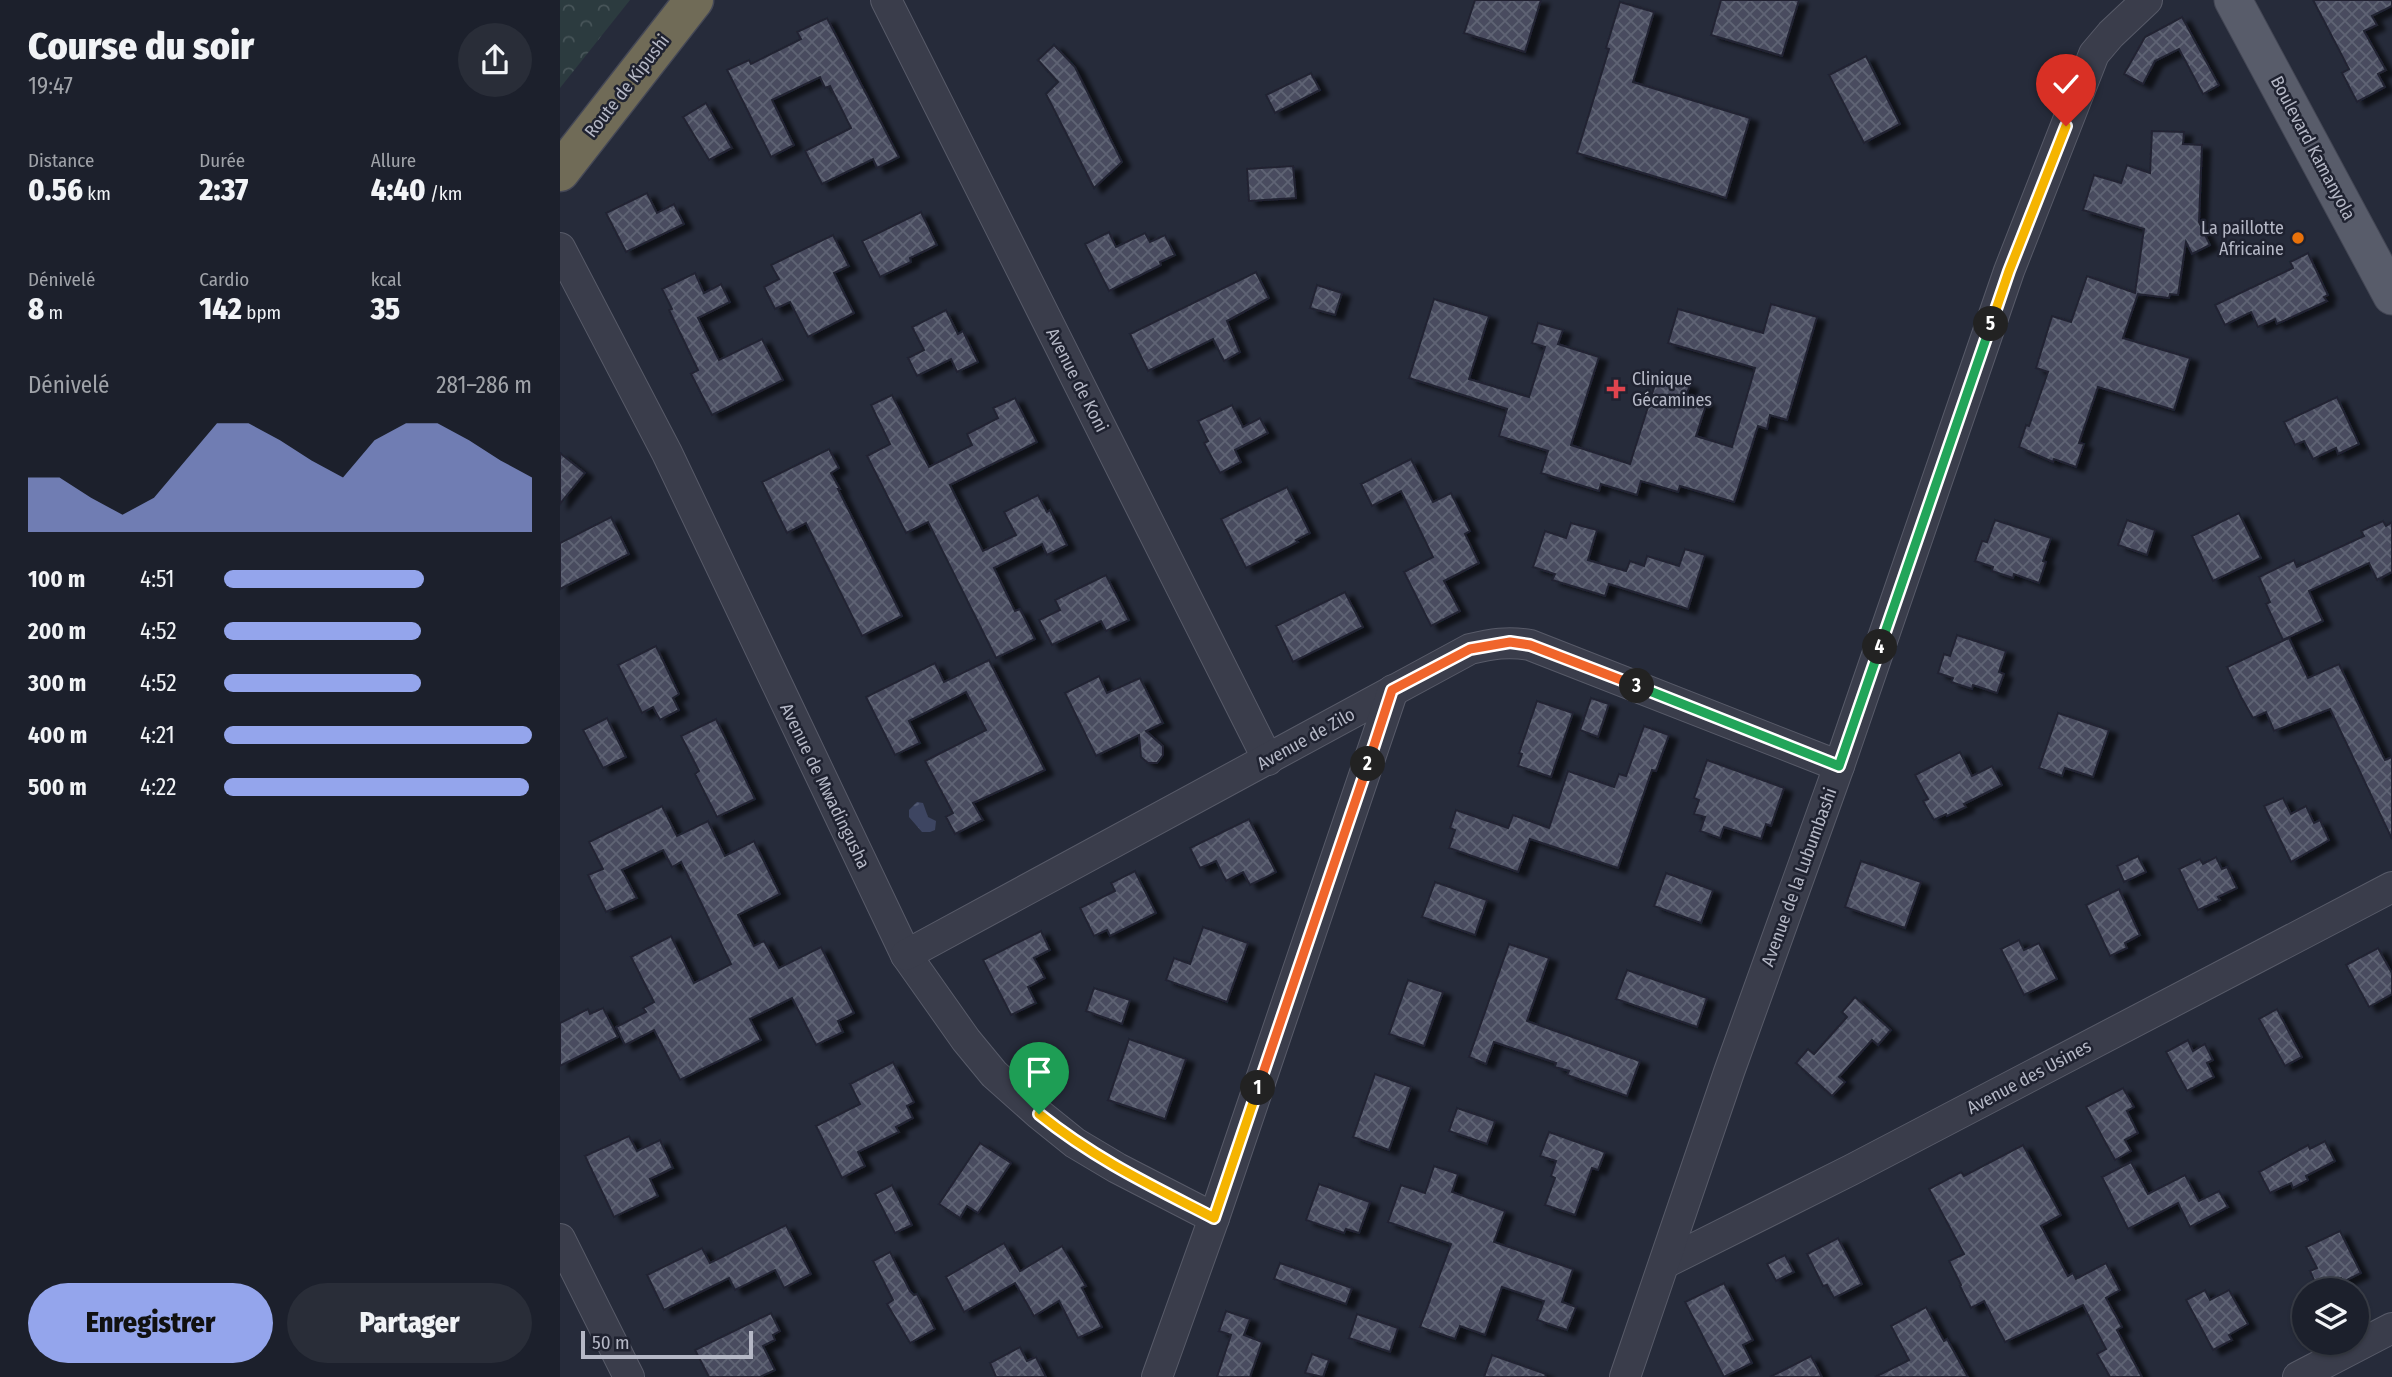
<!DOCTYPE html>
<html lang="fr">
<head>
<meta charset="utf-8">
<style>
  :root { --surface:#1c202c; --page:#292d38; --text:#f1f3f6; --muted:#a0a3a9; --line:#3a3e48; --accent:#94a5ec }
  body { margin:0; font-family:"Fira Sans Condensed",sans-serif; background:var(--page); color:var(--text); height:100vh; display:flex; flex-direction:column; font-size:26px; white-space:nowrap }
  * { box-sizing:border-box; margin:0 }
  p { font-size:23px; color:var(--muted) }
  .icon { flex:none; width:38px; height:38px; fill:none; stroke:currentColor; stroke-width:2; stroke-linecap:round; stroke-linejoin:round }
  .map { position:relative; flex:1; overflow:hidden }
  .sheet { display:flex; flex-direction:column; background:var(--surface); width:560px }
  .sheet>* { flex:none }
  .controls { position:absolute; left:1732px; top:1278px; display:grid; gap:14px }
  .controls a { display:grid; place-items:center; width:77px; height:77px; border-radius:50%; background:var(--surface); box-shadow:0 2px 5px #0004,0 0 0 2px var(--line); font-size:35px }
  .scale { position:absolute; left:21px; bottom:18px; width:172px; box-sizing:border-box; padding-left:7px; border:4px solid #b5b8c6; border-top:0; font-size:19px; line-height:24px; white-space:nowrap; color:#b5b8c6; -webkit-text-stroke:5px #1f2230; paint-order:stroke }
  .pin { position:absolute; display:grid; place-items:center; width:60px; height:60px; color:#fff; margin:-72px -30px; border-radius:50% 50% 50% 0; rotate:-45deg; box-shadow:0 0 7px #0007 }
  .pin .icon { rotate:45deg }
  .km { position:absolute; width:35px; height:35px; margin:-18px; border-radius:50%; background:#222; color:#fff; font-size:19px; line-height:35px; text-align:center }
  .round { display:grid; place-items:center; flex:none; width:74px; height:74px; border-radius:37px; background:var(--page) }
  .overview { display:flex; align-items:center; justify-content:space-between; height:119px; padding:0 28px }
  h1 { font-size:38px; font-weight:800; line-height:52px }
  .stats { display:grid; grid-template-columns:repeat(3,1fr); gap:10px; height:119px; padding:7px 28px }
  .stats div { display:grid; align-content:center }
  .stats b { font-size:30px; font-weight:800 }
  .stats small { font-size:19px; font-weight:400 }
  .stats p { font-size:19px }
  .chart { height:196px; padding:14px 28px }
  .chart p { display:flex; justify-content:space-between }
  .chart svg { width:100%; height:126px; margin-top:7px; fill:var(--accent); opacity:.7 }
  .action { display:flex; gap:14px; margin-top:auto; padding:14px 28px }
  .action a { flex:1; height:80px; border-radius:42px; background:var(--accent); color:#111; font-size:28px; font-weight:800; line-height:80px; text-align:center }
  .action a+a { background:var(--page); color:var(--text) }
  ul { padding:0 28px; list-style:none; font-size:23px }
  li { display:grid; grid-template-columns:112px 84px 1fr; align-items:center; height:52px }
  li i { height:18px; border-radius:9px; background:var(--accent) }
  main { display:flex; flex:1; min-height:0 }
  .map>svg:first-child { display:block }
</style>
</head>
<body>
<main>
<section class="sheet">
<div class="overview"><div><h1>Course du soir</h1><p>19:47</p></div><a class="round"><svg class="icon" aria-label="share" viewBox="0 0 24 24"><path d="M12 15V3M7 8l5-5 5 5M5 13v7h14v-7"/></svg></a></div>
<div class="stats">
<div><p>Distance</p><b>0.56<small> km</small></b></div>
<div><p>Durée</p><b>2:37</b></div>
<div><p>Allure</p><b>4:40<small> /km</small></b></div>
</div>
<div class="stats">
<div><p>Dénivelé</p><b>8<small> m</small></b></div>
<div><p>Cardio</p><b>142<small> bpm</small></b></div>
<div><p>kcal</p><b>35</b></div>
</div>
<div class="chart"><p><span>Dénivelé</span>281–286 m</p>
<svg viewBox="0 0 160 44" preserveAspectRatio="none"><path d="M0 44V25L10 25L20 32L30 38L40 32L50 19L60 6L70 6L80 12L90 19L100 25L110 12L120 6L130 6L140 12L150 19L160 25V44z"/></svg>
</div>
<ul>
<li><b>100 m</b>4:51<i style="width:65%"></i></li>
<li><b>200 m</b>4:52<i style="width:64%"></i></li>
<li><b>300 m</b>4:52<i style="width:64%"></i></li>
<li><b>400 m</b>4:21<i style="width:100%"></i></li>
<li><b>500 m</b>4:22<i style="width:99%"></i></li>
</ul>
<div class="action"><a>Enregistrer</a><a>Partager</a></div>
</section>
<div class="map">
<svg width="1832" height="1377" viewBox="0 0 1832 1377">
  <defs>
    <pattern id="park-crowns" width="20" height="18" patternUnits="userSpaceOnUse" patternTransform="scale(1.75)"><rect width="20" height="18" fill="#2c3b3f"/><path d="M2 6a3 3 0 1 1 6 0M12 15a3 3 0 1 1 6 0" fill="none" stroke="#485559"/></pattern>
    <pattern id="water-ripples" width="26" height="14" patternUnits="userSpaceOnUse" patternTransform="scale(1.75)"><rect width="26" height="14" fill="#3d4561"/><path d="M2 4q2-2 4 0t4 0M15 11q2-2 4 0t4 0" fill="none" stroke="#575e76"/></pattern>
    <pattern id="building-cross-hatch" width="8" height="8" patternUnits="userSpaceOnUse" patternTransform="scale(1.75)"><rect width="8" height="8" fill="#484c5e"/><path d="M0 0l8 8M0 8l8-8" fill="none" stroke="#606474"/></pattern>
    <filter id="shadow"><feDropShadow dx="8" dy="4.5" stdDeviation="2" flood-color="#0009"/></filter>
  </defs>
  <rect width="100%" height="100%" fill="#262b3a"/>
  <polygon fill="url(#park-crowns)" points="0,0 70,0 0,88"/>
  <polygon fill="url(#water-ripples)" points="357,802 363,803 368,817 376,821 375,830 370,832 362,832 349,817 349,810"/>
  <g fill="url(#building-cross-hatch)" stroke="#212432" stroke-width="2" filter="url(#shadow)">
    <polygon points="915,0 981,0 965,52 904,33"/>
    <polygon points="1161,0 1239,0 1222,56 1151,35"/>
    <polygon points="1753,0 1832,0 1832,6 1812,16 1817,25 1804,31 1826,70 1818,74 1825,87 1797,102 1782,73 1789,69"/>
    <polygon points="1060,2 1094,12 1073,82 1190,118 1166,198 1017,153 1049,49 1046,48"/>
    <polygon points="1622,17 1659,85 1643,94 1619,49 1595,61 1583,84 1564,74 1585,37"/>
    <polygon points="267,18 339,157 317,168 313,159 262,184 245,151 291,128 270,86 265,88 260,77 212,100 234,145 211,157 167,70 189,60 191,64 241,39 237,32"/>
    <polygon points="494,45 515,67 562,162 534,188 486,94 498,82 478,60"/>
    <polygon points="1306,56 1340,124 1304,143 1269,75"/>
    <polygon points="751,73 760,90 715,113 706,95"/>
    <polygon points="146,103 172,148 149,160 123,117"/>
    <polygon points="1592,131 1624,132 1623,144 1642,145 1639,222 1650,245 1632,254 1626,242 1618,295 1610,294 1609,298 1578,294 1563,338 1630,358 1614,410 1538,387 1519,443 1524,444 1516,467 1494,459 1493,462 1459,447 1466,425 1469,426 1488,372 1476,368 1492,316 1511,322 1527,276 1575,293 1584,229 1523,210 1534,175 1561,183 1567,165 1590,173"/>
    <polygon points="733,166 736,198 689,201 687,169"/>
    <polygon points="87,193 97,213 114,204 124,224 66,252 46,213"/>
    <polygon points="361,212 377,245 350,258 351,262 320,277 302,241"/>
    <polygon points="549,232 556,247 585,233 590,242 605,235 615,255 600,262 601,265 549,291 525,244"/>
    <polygon points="273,235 289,266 274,273 294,313 248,337 230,302 215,309 204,287 219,279 211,265"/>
    <polygon points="1748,253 1768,295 1764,297 1767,301 1717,324 1715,319 1698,327 1691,312 1665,325 1655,305 1733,268 1730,262"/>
    <polygon points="696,272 709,298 667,321 680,352 664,361 653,339 588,371 570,334"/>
    <polygon points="135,273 144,293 161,284 170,302 138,318 159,360 202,339 223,380 152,415 131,374 138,370 109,310 112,309 102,289"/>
    <polygon points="757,285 782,293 775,315 750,308"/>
    <polygon points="874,299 929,316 909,379 969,397 985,347 972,343 978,323 1003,330 998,344 1039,357 1011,445 1070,464 1098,375 1130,385 1126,396 1147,402 1136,436 1172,447 1195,368 1108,343 1118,309 1203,333 1211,304 1257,317 1227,420 1210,415 1207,429 1198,426 1174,502 1120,486 1118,492 1081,481 1077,495 1041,484 1039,491 981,473 988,451 939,436 947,409 849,378"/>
    <polygon points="386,310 398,334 403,331 418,362 397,372 391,359 357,376 348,358 364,350 352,327"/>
    <polygon points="332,395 369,467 412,445 407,434 438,418 433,408 455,398 477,442 390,485 423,551 456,535 444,512 478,495 487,512 490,510 507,545 487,555 482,544 434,568 455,611 460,609 475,639 436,658 368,522 346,533 307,456 330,444 311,405"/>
    <polygon points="1777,397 1799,444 1778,454 1776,448 1753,459 1744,441 1735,445 1724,422"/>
    <polygon points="672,405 683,427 700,418 708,433 675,450 681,462 660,473 644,443 648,441 638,421"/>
    <polygon points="269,449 279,468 271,473 280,489 278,489 342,616 302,636 246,523 227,533 202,482"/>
    <polygon points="0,453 25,473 0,504"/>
    <polygon points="851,459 873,502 891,493 910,531 905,534 919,563 884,581 900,611 871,626 844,572 873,557 841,491 812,506 801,484"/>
    <polygon points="727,487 750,533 736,540 738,542 686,568 661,519"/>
    <polygon points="1679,513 1701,558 1653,581 1632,536"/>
    <polygon points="51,517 69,554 0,589 0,543"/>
    <polygon points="1435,520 1491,538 1483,561 1486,562 1479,583 1454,574 1453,578 1432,571 1433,567 1415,561 1422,541 1427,542"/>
    <polygon points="1567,520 1595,530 1587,555 1558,545"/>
    <polygon points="1823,521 1826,526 1832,522 1832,572 1817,580 1809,563 1749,591 1763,621 1723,640 1706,604 1710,602 1699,577 1734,560 1737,567 1804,536 1801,531"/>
    <polygon points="1011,523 1037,530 1028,560 1066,571 1070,561 1084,566 1087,556 1119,566 1125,549 1145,555 1128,609 1049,584 1045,596 992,580 995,574 973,567 985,531 1006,538"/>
    <polygon points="546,575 569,620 546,631 541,621 492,645 479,620 500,610 495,600"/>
    <polygon points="785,592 803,627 733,662 716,626"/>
    <polygon points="1397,635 1446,651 1439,672 1444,674 1437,693 1413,685 1412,689 1391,682 1393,678 1378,673 1384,654 1390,656"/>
    <polygon points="1729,638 1748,678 1779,664 1825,760 1832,757 1832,839 1770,709 1714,731 1706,712 1693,718 1681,697 1667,667"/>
    <polygon points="96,646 119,694 113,698 119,710 100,720 93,707 82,713 58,665"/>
    <polygon points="429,660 485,770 413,803 423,820 395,834 386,817 393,813 365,761 426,730 406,692 349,721 360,743 335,755 306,697 375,663 384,682"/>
    <polygon points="539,676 547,693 580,678 603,723 586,731 603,746 603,755 597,763 588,763 581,757 579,735 536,756 505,693"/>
    <polygon points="1031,698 1049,704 1038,737 1020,730"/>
    <polygon points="977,701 1013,713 991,777 958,766 962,754 959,753"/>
    <polygon points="1498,713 1549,730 1533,777 1505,768 1502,776 1479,768"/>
    <polygon points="47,718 66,757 43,768 23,730"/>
    <polygon points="156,719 195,799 157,817 135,774 139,771 121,736"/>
    <polygon points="1084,726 1109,735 1096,771 1092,770 1058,868 970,839 958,872 889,848 895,830 890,828 896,810 948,828 953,815 989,828 1008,771 1054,787 1059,774 1066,776"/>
    <polygon points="1400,752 1412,776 1432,766 1442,785 1404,804 1406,807 1387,816 1386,814 1374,820 1363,801 1368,799 1355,775"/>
    <polygon points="1147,760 1224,788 1211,826 1206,824 1201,839 1164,827 1160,838 1140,831 1145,817 1134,814 1139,800 1134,798"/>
    <polygon points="1723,798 1731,814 1746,806 1754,823 1760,820 1769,840 1731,862 1704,806"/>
    <polygon points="102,806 117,836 148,821 165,856 194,841 220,894 178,915 194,946 204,941 219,968 261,947 294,1013 278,1021 283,1032 256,1045 232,998 190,1019 201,1040 120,1080 94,1030 65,1045 56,1027 86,1012 83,1008 94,1002 71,957 111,936 134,983 171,964 121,862 112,867 103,850 62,870 77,898 46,912 28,875 43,869 29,842"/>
    <polygon points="689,819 716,872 690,885 683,872 666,881 656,861 640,868 630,848"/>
    <polygon points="1578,856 1586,872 1564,882 1557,866"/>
    <polygon points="1656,857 1662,869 1667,867 1677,888 1658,897 1660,900 1638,910 1619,869 1640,859 1643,864"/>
    <polygon points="1301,861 1361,882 1345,928 1285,907"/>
    <polygon points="575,871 596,913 550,936 547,930 534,936 520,908 555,891 551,883"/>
    <polygon points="1106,873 1153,890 1141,923 1094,906"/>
    <polygon points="875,882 927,900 915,935 862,917"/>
    <polygon points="1559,889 1580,935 1565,943 1567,948 1550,956 1526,905"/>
    <polygon points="643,927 688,943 667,1002 606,980 614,958 630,964"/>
    <polygon points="481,931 490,950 474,958 485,978 468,987 476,1003 451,1015 423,960"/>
    <polygon points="1459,940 1464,950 1479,943 1497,979 1464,995 1441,949"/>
    <polygon points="949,944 989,958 967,1021 1080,1061 1067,1096 1007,1075 1009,1071 995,1067 996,1063 934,1042 926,1064 909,1057"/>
    <polygon points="1818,948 1832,973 1832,994 1809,1007 1786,965"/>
    <polygon points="1067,970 1147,998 1137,1027 1056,999"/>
    <polygon points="848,980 883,992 864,1046 829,1034"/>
    <polygon points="534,988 570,1000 562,1024 526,1011"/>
    <polygon points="1295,997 1331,1030 1318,1045 1312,1040 1279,1077 1285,1082 1272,1096 1236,1063 1248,1049 1254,1054 1287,1017 1282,1012"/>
    <polygon points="43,1008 58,1037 0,1066 0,1023 28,1009 30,1014"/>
    <polygon points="1717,1009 1742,1057 1725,1066 1699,1019"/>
    <polygon points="569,1039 626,1059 605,1119 548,1100"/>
    <polygon points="1628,1040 1633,1051 1645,1044 1653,1060 1647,1063 1654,1077 1627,1091 1606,1052"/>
    <polygon points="333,1062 354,1102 347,1106 353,1118 336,1127 339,1132 298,1152 305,1166 282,1178 256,1126 300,1104 290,1084"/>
    <polygon points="815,1074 851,1087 829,1150 793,1137"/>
    <polygon points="1563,1088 1574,1107 1567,1111 1578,1133 1565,1140 1571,1151 1555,1160 1526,1107"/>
    <polygon points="897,1108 935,1121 927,1144 889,1131"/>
    <polygon points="989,1132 1045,1152 1038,1170 1032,1168 1015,1215 985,1205 995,1178 991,1176 996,1161 980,1156"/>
    <polygon points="69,1136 77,1151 100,1140 113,1168 90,1179 98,1196 54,1217 25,1156"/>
    <polygon points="1765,1141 1775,1161 1746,1176 1748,1180 1733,1188 1731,1183 1710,1193 1699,1172 1748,1145 1750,1149"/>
    <polygon points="420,1143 451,1163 418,1213 407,1206 400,1218 379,1204"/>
    <polygon points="1463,1145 1501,1215 1481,1226 1508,1276 1513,1273 1516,1279 1546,1263 1560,1290 1546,1298 1562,1327 1557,1330 1582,1377 1550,1377 1537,1354 1546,1349 1523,1305 1445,1342 1424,1301 1411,1308 1400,1286 1401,1285 1389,1261 1404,1254 1369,1189 1401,1172 1404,1176"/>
    <polygon points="1571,1162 1588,1194 1625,1175 1639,1201 1659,1191 1668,1207 1630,1227 1618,1203 1568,1229 1542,1177"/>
    <polygon points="874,1166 898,1174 892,1192 945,1211 934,1242 1013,1269 1002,1302 1016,1307 1007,1330 977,1320 984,1301 942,1287 925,1335 900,1326 895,1339 860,1327 891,1244 828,1222 841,1185 865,1193"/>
    <polygon points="759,1184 810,1202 799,1233 786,1229 784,1233 746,1220"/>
    <polygon points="332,1185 352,1225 335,1233 315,1194"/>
    <polygon points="226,1225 251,1274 224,1288 215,1270 175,1290 169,1278 104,1310 87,1275 142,1248 150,1263"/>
    <polygon points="1780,1231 1801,1273 1783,1282 1781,1278 1758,1289 1750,1271 1757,1268 1746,1247"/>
    <polygon points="1278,1238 1302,1284 1274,1298 1267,1285 1263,1286 1247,1254"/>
    <polygon points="444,1243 460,1271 502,1246 526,1286 522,1288 542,1327 518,1338 499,1301 474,1316 455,1283 404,1312 386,1277"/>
    <polygon points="330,1252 350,1291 354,1295 357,1294 375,1329 350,1343 327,1304 333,1300 313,1261"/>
    <polygon points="1225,1255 1234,1272 1216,1281 1207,1264"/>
    <polygon points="720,1263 792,1288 786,1304 714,1279"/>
    <polygon points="1164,1283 1193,1340 1183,1345 1192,1363 1164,1377 1125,1302"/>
    <polygon points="1645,1290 1650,1300 1669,1290 1688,1324 1669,1335 1672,1340 1653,1350 1626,1300"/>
    <polygon points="1366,1307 1384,1341 1387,1339 1408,1377 1315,1377 1349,1360 1331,1326"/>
    <polygon points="666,1311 690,1319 684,1335 702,1342 690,1377 657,1377 671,1335 659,1331"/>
    <polygon points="211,1313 220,1331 213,1335 215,1340 203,1346 215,1370 200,1377 149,1377 135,1350"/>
    <polygon points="797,1314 838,1328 830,1352 789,1338"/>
    <polygon points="460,1347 467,1361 476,1357 486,1377 436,1377 430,1363"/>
    <polygon points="752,1354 769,1360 763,1377 745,1373"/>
    <polygon points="932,1355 986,1374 985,1377 924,1377"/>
    <polygon points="1251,1356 1262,1377 1210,1377"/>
  </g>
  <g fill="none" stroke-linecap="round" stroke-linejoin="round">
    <defs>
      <g id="minor">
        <polyline points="326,0 708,760"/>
        <polyline points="0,248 107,453 346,955 406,1040 434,1074 479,1114 515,1143 557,1168 654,1218"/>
        <path d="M346,955L910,649C931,644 948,641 970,645L1279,766"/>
        <polyline points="0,1239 69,1377"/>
        <polyline points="1105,1263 1291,1170 1832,887"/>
        <polyline points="597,1377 654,1218 833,690"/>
        <polyline points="1065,1377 1169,1072 1279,766 1449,271 1534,54 1551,34 1587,0"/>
        <polyline points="1738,1377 1832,1328"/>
      </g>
      <polyline id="major" points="1673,0 1832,296"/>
      <polyline id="highway" points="0,172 134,0"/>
    </defs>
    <use href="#minor" stroke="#585b69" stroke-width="32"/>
    <use href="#major" stroke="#434654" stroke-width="39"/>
    <use href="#highway" stroke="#454856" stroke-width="41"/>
    <use href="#minor" stroke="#3a3d4b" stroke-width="30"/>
    <use href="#major" stroke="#585c6a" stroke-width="37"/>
    <use href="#highway" stroke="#706b57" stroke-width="38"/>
  </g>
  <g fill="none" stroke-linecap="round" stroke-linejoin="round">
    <defs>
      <path id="split-1" d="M479,1114C535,1159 590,1185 654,1218L698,1088"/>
      <polyline id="split-2" points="698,1088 808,764"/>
      <polyline id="split-3" points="808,764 832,690 910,649 950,642 970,645 1077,686"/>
      <polyline id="split-4" points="1077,686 1279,766 1320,647"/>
      <polyline id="split-5" points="1320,647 1431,324"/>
      <polyline id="split-6" points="1431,324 1449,271 1506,126"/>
    </defs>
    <use href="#split-1" stroke="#fff" stroke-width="14"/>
    <use href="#split-2" stroke="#fff" stroke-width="14"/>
    <use href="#split-3" stroke="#fff" stroke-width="14"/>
    <use href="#split-4" stroke="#fff" stroke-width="14"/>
    <use href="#split-5" stroke="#fff" stroke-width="14"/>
    <use href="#split-6" stroke="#fff" stroke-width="14"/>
    <use href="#split-1" stroke="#f5b400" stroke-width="9"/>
    <use href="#split-2" stroke="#f0652b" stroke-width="9"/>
    <use href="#split-3" stroke="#f0652b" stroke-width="9"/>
    <use href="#split-4" stroke="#22a559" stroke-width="9"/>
    <use href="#split-5" stroke="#22a559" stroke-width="9"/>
    <use href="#split-6" stroke="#f5b400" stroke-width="9"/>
  </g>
  <circle fill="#e8710a" stroke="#1f2230" stroke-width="2.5" cx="1738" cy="238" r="7"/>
  <path fill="#e0444e" stroke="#1f2230" stroke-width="2.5" d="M1052.5 378.5h7v7h7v7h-7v7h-7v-7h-7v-7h7z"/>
  <g text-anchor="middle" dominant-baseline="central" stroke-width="5" stroke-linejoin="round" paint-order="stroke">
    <g font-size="18" fill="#b5b8c6" stroke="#1f2230">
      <text transform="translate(67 86) rotate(-52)">Route de Kipushi</text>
      <text transform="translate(1753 148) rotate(62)">Boulevard Kamanyola</text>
      <text transform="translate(517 380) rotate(63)">Avenue de Koni</text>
      <text transform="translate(746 739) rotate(-29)">Avenue de Zilo</text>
      <text transform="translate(265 786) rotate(64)">Avenue de Mwadingusha</text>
      <text transform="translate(1239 877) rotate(-70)">Avenue de la Lubumbashi</text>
      <text transform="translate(1469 1077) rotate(-28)">Avenue des Usines</text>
    </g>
    <g font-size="18" fill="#b5b8c6" stroke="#1f2230" text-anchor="end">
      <text x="1724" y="228">La paillotte<tspan x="1724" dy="21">Africaine</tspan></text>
      <text x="1072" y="379" text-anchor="start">Clinique<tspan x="1072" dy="21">Gécamines</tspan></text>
    </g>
  </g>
</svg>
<div class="controls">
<a><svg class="icon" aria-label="layers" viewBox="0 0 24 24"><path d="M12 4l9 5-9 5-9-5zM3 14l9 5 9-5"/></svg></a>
</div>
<div class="scale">50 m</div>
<div class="pin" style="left:479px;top:1114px;background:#1e9e55"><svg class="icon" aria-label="arrive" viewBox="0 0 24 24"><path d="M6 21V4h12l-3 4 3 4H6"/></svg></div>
<div class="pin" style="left:1506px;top:126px;background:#d93025"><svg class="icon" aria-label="check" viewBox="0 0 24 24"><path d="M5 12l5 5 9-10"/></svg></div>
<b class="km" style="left:698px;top:1088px">1</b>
<b class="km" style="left:808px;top:764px">2</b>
<b class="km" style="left:1077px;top:686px">3</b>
<b class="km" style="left:1320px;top:647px">4</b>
<b class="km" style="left:1431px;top:324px">5</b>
</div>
</main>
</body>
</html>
